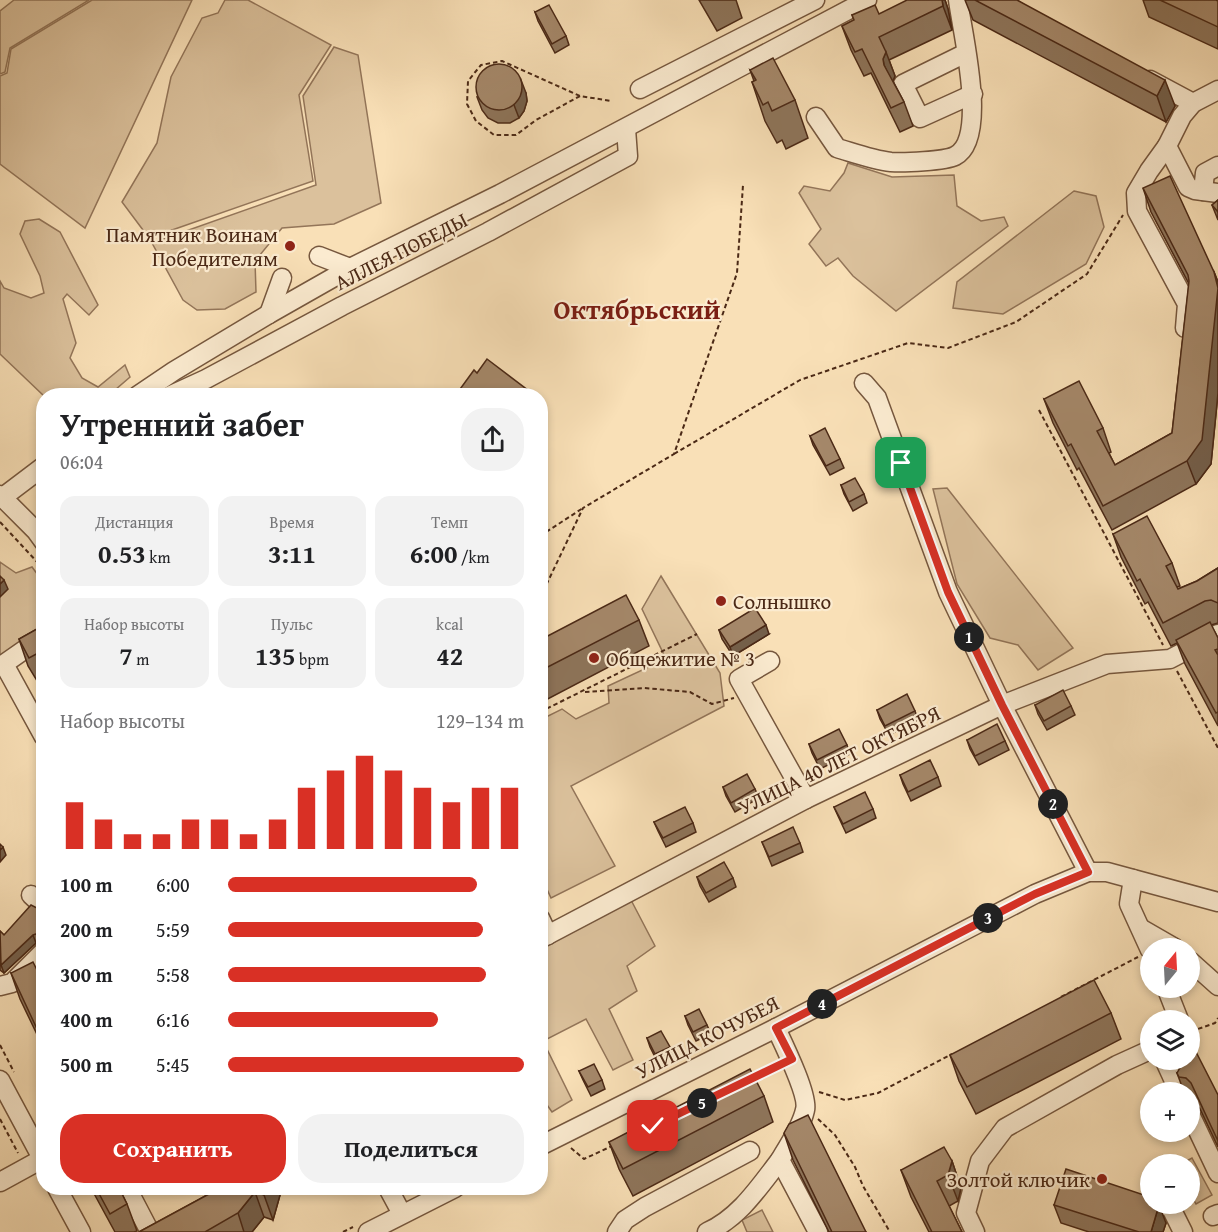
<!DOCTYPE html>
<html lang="ru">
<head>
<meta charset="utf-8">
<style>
  :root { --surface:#fff; --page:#f2f2f2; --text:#202124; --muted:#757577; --accent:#d93025 }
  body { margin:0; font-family:"Gentium Book Plus",serif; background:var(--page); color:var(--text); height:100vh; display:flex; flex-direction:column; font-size:22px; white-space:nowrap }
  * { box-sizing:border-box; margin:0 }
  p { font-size:20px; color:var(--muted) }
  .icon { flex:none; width:33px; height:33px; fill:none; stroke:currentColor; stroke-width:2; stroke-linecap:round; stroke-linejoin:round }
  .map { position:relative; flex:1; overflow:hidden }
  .side { position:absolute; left:36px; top:388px; width:512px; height:807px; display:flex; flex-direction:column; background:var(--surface); border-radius:24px; box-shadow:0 3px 9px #0003 }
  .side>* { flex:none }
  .needle { width:39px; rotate:18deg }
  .tools { position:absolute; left:1140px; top:938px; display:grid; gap:12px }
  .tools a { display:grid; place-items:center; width:60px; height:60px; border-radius:50%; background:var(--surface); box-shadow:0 3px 9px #0003; font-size:30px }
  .pin { position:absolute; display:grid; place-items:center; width:51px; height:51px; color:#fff; margin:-26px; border-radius:12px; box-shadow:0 3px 9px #0006 }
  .km { position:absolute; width:30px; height:30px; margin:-15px; border-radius:50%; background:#222; color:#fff; font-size:16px; line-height:30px; text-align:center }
  .round { display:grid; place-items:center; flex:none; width:63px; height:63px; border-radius:24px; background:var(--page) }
  .headline { display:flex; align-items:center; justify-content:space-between; height:102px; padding:0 24px }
  h1 { font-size:33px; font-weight:600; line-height:45px }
  .stats { display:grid; grid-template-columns:repeat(3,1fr); gap:9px; height:102px; padding:6px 24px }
  .stats div { display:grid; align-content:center; border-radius:15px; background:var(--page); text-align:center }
  .stats b { font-size:26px; font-weight:600 }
  .stats small { font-size:16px; font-weight:400 }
  .stats p { font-size:16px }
  .chart { height:168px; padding:12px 24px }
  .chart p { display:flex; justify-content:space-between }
  .chart svg { width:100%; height:108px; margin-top:6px; stroke:var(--accent); stroke-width:6 }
  .button { display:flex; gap:12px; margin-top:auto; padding:12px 24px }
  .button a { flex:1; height:69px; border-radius:24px; background:var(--accent); color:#fff; font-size:24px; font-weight:600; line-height:69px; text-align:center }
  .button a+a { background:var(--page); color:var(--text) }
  ul { padding:0 24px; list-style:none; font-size:20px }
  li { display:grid; grid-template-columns:96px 72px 1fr; align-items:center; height:45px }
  li i { height:15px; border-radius:8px; background:var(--accent) }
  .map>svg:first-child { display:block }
</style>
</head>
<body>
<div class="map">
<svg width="1218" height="1232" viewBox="0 0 1218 1232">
  <rect width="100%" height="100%" fill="#f9e0b7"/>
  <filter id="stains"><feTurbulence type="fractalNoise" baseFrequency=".00333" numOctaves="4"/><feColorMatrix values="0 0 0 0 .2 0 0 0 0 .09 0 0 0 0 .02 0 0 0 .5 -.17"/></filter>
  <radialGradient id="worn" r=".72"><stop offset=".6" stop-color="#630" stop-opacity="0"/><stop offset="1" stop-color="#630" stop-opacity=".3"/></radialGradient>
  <g fill="#dbc19c" stroke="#937559" stroke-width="1.5">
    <polygon points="14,0 89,0 10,48 5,72 0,74 0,11"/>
    <polygon points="92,0 192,0 85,228 0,164 0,76 7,73 11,49"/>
    <polygon points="225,0 248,0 331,45 299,95 313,181 149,238 122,202 157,143 171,77 202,18 218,13"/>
    <polygon points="334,47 358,55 381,203 334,224 282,228 255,261 256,292 225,309 197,310 183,300 152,243 316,185 303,96"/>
    <polygon points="848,163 892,177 954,175 957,206 981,221 1004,217 1008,226 896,311 853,276 838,258 826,266 809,244 821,229 799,193 804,186 830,191 844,173"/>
    <polygon points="1074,191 1096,196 1104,227 1086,264 1003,314 953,308 957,282"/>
    <polygon points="39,219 60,232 98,305 89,315 67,294 63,299 76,343 70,358 82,378 98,387 125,365 130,377 108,396 44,396 0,354 0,281 4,288 31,298 44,293 40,276 20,234 25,221"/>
    <polygon points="947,488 1073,648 1038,670 1018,645 990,638 957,584 933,489"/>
    <polygon points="0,562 16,573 32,567 44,583 43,631 0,662"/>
    <polygon points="661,576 720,673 724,706 571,786 615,866 551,898 540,874 540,720 562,709 576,719 609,703 608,686 666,659 642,609"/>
    <polygon points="631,900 655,946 627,966 637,991 609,1009 633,1060 613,1070 586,1019 543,1041 572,1100 552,1112 540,1095 540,947"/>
    <polygon points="1192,1158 1212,1195 1196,1204 1190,1193 1190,1164 1181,1164"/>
    <polygon points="762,1210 773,1232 747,1232 742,1220"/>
  </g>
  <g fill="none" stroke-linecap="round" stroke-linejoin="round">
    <defs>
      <g id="minor">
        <polyline points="966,53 903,84 920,118 973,94"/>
        <polyline points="1150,80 1193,103"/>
        <polyline points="640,89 815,0"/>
        <polyline points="1218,90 1193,103 1182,116 1167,146 1188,187 1195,190 1218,193"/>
        <path d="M816,117L837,148C854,153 873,160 891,162C903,163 945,161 955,156C989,139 962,32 958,0"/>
        <polyline points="1167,146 1149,171 1136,193 1137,211 1187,304 1185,328"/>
        <polyline points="1203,191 1205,173 1218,166"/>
        <polyline points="319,256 350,268"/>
        <polyline points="269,314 282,278"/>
        <polyline points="864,383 877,398 948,592 1002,705 1088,872"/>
        <polyline points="137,396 174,371 269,314 350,268 500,194 867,0"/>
        <polyline points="169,396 206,379 342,306 488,232 628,156 626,129"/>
        <polyline points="0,495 36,531 44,542"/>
        <polyline points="3,497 44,466"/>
        <polyline points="44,636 4,664 44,737"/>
        <polyline points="770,661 739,679 806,799"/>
        <polyline points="1133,879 1129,904 1150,950"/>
        <polyline points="31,895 44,907"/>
        <polyline points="540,918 548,935"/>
        <polyline points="1142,929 1175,948"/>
        <polyline points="540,939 806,799 1002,705 1107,664 1170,659 1218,634"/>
        <polyline points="1190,961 1218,986"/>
        <polyline points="0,986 12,983 44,951"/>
        <polyline points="1166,987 1179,1020"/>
        <path d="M776,1028C783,1043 809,1096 805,1110C801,1128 789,1144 780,1160L818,1232"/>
        <polyline points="1164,1059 1179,1092"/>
        <polyline points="0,1080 44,1162"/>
        <polyline points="1190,1114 1218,1173"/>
        <polyline points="540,1146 776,1028 1035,894 1088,872 1107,872 1218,902"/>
        <polyline points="0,1182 42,1159"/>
        <polyline points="57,1188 81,1232"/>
        <polyline points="127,1188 150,1232"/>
        <polyline points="388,1188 402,1214"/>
        <polyline points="1157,1203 1171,1208 1183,1232"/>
        <polyline points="1213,1216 1218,1214"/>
        <polyline points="368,1232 455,1188"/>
        <polyline points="617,1232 625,1220 645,1207 750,1151"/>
        <path d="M707,1232C739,1218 759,1187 780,1160"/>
        <polyline points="975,1232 966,1213 980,1161 1005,1128 1117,1065 1150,1050"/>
      </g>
    </defs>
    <use href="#minor" stroke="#76573e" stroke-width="21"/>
    <g stroke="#4b2916" stroke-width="2" stroke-dasharray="4.5 3" stroke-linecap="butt">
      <polyline points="580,96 536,120 516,135 494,135 476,121 467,104 468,81 481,65 502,61 580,96 611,101"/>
      <polyline points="1039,410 1163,645"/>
      <polyline points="674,454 800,380 908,343 948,348 1016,322 1087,274 1123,215"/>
      <polyline points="0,522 39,564 44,572"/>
      <polyline points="540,536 583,508"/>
      <polyline points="540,598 583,508 674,454 737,273 743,185"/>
      <polyline points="1177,671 1218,748"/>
      <polyline points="585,692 644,688 690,692 712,704 734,698"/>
      <polyline points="540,712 697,634"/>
      <polyline points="1145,963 1150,974"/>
      <polyline points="1061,997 1138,957"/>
      <polyline points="1192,1027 1195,1030 1215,1023 1218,1018"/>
      <polyline points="0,1045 14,1072"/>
      <polyline points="752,1078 777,1066"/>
      <polyline points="819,1092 845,1100 878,1093 952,1054"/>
      <polyline points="0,1119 18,1153"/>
      <polyline points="818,1119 835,1135 855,1167 863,1186 890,1232"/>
      <polyline points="571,1148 584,1159 612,1146"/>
      <polyline points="343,1232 353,1227"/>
    </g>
    <use href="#minor" stroke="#fbebd0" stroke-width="18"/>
  </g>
  <g fill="#8e755b" stroke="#4b2916" stroke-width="1.5">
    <polygon points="699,0 736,0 742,18 717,31"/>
    <polygon points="945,0 948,9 952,30 889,60 895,76 893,81 904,102 913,126 900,132 871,73 864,76 851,50 842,26 854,20 852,15 879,14"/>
    <polygon points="965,0 1017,0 1175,106 1166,122 973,20"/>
    <polygon points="1143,0 1216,0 1218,1 1218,49 1149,17"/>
    <polygon points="535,12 566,36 569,45 555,53 538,21"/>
    <polygon points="750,70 795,100 808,138 786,149 782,140 777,143 765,121 752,82 754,81"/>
    <polygon points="526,93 527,101 524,111 519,118 510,123 498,123 488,118 482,110 477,97"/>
    <polygon points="1143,188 1214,272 1218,282 1218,393 1211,464 1196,484 1112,530 1079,468 1077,470 1053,423 1044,399 1103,428 1111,452 1109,453 1115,465 1172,433 1189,284 1151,212"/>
    <polygon points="1218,200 1218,220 1212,205"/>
    <polygon points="810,436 840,459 844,468 830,475 813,445"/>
    <polygon points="841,485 864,494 867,503 853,511 844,494"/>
    <polygon points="1113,534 1172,563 1180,586 1177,587 1178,589 1197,581 1218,568 1218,623 1211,625 1218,638 1218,726 1185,664 1177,643 1171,646 1148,602 1145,604 1121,557"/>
    <polygon points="639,620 649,646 540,703 540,640"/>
    <polygon points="44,625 44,681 39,684 28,666 19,639"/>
    <polygon points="719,630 769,634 733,656 722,639"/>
    <polygon points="1035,705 1071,706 1075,715 1047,730 1038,714"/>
    <polygon points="877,710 915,711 918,720 889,735 880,719"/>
    <polygon points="967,740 1005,741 1009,750 979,765 970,749"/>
    <polygon points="809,744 847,745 850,754 820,769 812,753"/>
    <polygon points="900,775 938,777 941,786 911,801 903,784"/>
    <polygon points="723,787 755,789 759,798 735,812 726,796"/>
    <polygon points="834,807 873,809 876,818 846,833 838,816"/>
    <polygon points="654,822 693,823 696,832 666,847 658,831"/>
    <polygon points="762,842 800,843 803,852 772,866"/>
    <polygon points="697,877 733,878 736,887 709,902 700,886"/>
    <polygon points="44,913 44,940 36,943 4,973 0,970 0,931 4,935"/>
    <polygon points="11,973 44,984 44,1049 20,999"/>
    <polygon points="1111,1013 1121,1039 976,1114 959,1081 950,1055"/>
    <polygon points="685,1016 707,1025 711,1034 696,1041 688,1025"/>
    <polygon points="647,1038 670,1047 673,1056 658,1063 650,1047"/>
    <polygon points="579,1071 602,1080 605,1089 591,1096 583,1080"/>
    <polygon points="1177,1073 1218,1095 1218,1147 1200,1109 1196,1104 1190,1103 1190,1092 1184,1092"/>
    <polygon points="764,1096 773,1122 633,1196 619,1169 609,1142"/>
    <polygon points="784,1133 866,1232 829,1232 793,1160"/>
    <polygon points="952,1161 961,1188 958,1201 949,1206 962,1232 929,1232 911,1197 901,1170"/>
    <polygon points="91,1188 119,1188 127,1204 137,1231 134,1232 115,1232"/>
    <polygon points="220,1188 282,1188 273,1220 264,1217 252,1232 139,1232"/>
    <polygon points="1054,1205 1166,1223 1163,1232 1089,1232 1061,1223"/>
  </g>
  <g fill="#745f4a" stroke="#4b2916" stroke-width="1.5">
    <polygon points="942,0 945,0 948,9 952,30 943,6"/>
    <polygon points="886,52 895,76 892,83 884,65 883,59"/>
    <polygon points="521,80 526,93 527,101 524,111 519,118 514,105"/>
    <polygon points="1165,80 1175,106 1166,122 1157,96"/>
    <polygon points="1214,272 1218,282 1218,393 1211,464 1196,484 1187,461"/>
    <polygon points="529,391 531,396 525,396"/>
    <polygon points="4,580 8,589 0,597 0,584"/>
    <polygon points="766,625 769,634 733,656 730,647"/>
    <polygon points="3,847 6,855 0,862 0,850"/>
    <polygon points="33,935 36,943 4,973 1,965"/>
    <polygon points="952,1161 961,1188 958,1201 948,1175"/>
    <polygon points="266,1188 282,1188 273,1220 264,1195"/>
    <polygon points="255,1192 264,1217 252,1232 244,1232 238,1213"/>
    <polygon points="1159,1205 1166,1223 1163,1232 1151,1232"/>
  </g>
  <g fill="#a5886a" stroke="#4b2916" stroke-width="1.5">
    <polygon points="907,0 942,0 943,6 879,37 886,52 883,59 884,65 904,102 891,108 862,49 855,52 842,26 854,20 852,15 875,5 879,14"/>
    <polygon points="975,0 1017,0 1165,80 1157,96"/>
    <polygon points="1160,0 1216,0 1218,1 1218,27"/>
    <polygon points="549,5 566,36 552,44 535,12"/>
    <polygon points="773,58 795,100 772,111 768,102 763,105 752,82 756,80 750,70"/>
    <circle cx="499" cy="87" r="23"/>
    <polygon points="1170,176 1214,272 1218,288 1202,440 1187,461 1103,506 1071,444 1068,446 1044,399 1079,381 1103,428 1097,431 1115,465 1172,433 1189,281 1188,275 1143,188"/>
    <polygon points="1218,200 1218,212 1212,205"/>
    <polygon points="487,359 529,391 525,396 455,396 474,370 477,373"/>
    <polygon points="825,428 840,459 826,466 810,436"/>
    <polygon points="855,478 864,494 849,502 841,485"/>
    <polygon points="1147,516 1172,563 1166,566 1178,589 1197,581 1218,568 1218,603 1211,600 1205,601 1163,623 1140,579 1137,581 1113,534"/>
    <polygon points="0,576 4,580 0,584"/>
    <polygon points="626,595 639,620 540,671 540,640"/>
    <polygon points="755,608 766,625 730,647 719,630"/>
    <polygon points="1210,622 1218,638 1218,649 1215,650 1218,655 1218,712 1216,713 1176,640"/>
    <polygon points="44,625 44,658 40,652 29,658 19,639"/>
    <polygon points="1063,690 1071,706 1044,721 1035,705"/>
    <polygon points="907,694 915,711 885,726 877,710"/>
    <polygon points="997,724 1005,741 975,756 967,740"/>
    <polygon points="839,729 847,745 817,760 809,744"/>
    <polygon points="930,760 938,777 908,792 900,775"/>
    <polygon points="747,774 755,789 731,803 723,787"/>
    <polygon points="865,792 873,809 843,824 834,807"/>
    <polygon points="685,807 693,823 663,838 654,822"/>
    <polygon points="793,827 800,843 769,857 762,842"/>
    <polygon points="0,844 3,847 0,850"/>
    <polygon points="724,862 733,878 706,893 697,877"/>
    <polygon points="31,905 41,910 44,913 44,930 42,932 33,935 1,965 0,931 4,935"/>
    <polygon points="33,962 44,984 44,1044 11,973"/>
    <polygon points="1094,980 1111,1013 967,1087 950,1055"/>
    <polygon points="699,1009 707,1025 693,1032 685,1016"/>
    <polygon points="661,1031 670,1047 655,1054 647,1038"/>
    <polygon points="1193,1046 1218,1095 1218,1141 1191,1083 1186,1078 1179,1077 1177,1073 1181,1066 1178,1059 1190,1059 1190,1048"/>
    <polygon points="594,1064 602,1080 588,1087 579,1071"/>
    <polygon points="750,1069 764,1096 623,1169 609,1142"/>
    <polygon points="808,1115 866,1232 832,1232 784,1133 789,1124"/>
    <polygon points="944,1147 952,1161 948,1175 937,1181 962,1232 932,1232 901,1170"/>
    <polygon points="1066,1169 1150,1197 1150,1203 1158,1203 1159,1205 1151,1232 1139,1232 1054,1205"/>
    <polygon points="96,1188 119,1188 127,1204 110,1214"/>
    <polygon points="220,1188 266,1188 264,1195 255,1192 238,1213 205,1232 139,1232"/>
  </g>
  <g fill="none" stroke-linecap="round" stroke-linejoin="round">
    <defs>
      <polyline id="route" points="653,1126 792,1059 776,1028 1035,894 1088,872 1002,705 948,592 901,463"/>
    </defs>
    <use href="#route" stroke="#fff" stroke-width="12"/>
    <use href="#route" stroke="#d93025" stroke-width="8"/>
  </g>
  <g fill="#8f2418" stroke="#fbebd0" stroke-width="2">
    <circle cx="290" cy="246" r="6"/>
    <circle cx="721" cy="601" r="6"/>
    <circle cx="594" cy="658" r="6"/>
    <circle cx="1102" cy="1179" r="6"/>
  </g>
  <g text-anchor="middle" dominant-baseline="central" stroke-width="4.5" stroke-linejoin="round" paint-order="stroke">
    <g font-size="21" fill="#4b2916" stroke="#fbebd0" text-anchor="end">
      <text x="278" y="234">Памятник Воинам<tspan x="278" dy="24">Победителям</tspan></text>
      <text x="733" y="601" text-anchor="start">Солнышко</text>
      <text x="606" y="658" text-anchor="start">Общежитие № 3</text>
      <text x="1090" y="1179">Золтой ключик</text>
    </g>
    <g font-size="21" fill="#4b2916" stroke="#fbebd0">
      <text transform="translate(401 251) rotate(-27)">АЛЛЕЯ ПОБЕДЫ</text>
      <text transform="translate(839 760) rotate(-26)">УЛИЦА 40 ЛЕТ ОКТЯБРЯ</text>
      <text transform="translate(707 1037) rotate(-27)">УЛИЦА КОЧУБЕЯ</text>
    </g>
    <g font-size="27" font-weight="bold" fill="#7a1f14" stroke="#fbebd0">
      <text x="637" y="309">Октябрьский</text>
    </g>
  </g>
  <rect width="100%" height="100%" filter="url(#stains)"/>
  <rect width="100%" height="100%" fill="url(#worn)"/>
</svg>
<div class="tools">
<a><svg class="needle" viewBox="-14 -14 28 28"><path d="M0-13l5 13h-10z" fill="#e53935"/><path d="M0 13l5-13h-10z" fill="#757577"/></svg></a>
<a><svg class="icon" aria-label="layers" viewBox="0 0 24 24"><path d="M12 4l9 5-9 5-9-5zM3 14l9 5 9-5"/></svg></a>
<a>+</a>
<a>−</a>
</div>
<div class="pin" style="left:901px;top:463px;background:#1e9e55"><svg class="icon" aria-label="arrive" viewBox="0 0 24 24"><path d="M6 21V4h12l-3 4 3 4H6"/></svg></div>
<div class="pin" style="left:653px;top:1126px;background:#d93025"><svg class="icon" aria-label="check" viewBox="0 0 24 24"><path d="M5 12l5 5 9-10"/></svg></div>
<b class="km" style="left:969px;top:637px">1</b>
<b class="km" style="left:1053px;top:804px">2</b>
<b class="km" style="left:988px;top:918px">3</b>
<b class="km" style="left:822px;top:1004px">4</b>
<b class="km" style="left:702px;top:1103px">5</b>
<section class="side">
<div class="headline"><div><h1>Утренний забег</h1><p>06:04</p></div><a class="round"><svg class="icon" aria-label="share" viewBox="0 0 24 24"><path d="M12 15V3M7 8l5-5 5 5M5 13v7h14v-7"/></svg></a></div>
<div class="stats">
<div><p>Дистанция</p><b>0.53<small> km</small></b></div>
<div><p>Время</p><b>3:11</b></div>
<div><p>Темп</p><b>6:00<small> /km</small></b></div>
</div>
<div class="stats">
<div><p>Набор высоты</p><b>7<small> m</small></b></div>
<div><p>Пульс</p><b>135<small> bpm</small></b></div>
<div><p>kcal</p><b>42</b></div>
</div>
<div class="chart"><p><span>Набор высоты</span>129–134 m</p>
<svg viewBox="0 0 160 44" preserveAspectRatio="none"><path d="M5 44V25M15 44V32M25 44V38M35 44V38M45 44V32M55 44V32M65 44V38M75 44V32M85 44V19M95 44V12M105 44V6M115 44V12M125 44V19M135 44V25M145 44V19M155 44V19"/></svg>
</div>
<ul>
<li><b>100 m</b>6:00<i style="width:84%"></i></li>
<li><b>200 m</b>5:59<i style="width:86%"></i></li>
<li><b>300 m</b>5:58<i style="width:87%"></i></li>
<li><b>400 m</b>6:16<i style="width:71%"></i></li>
<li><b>500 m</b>5:45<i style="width:100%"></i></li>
</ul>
<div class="button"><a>Сохранить</a><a>Поделиться</a></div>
</section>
</div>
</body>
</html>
